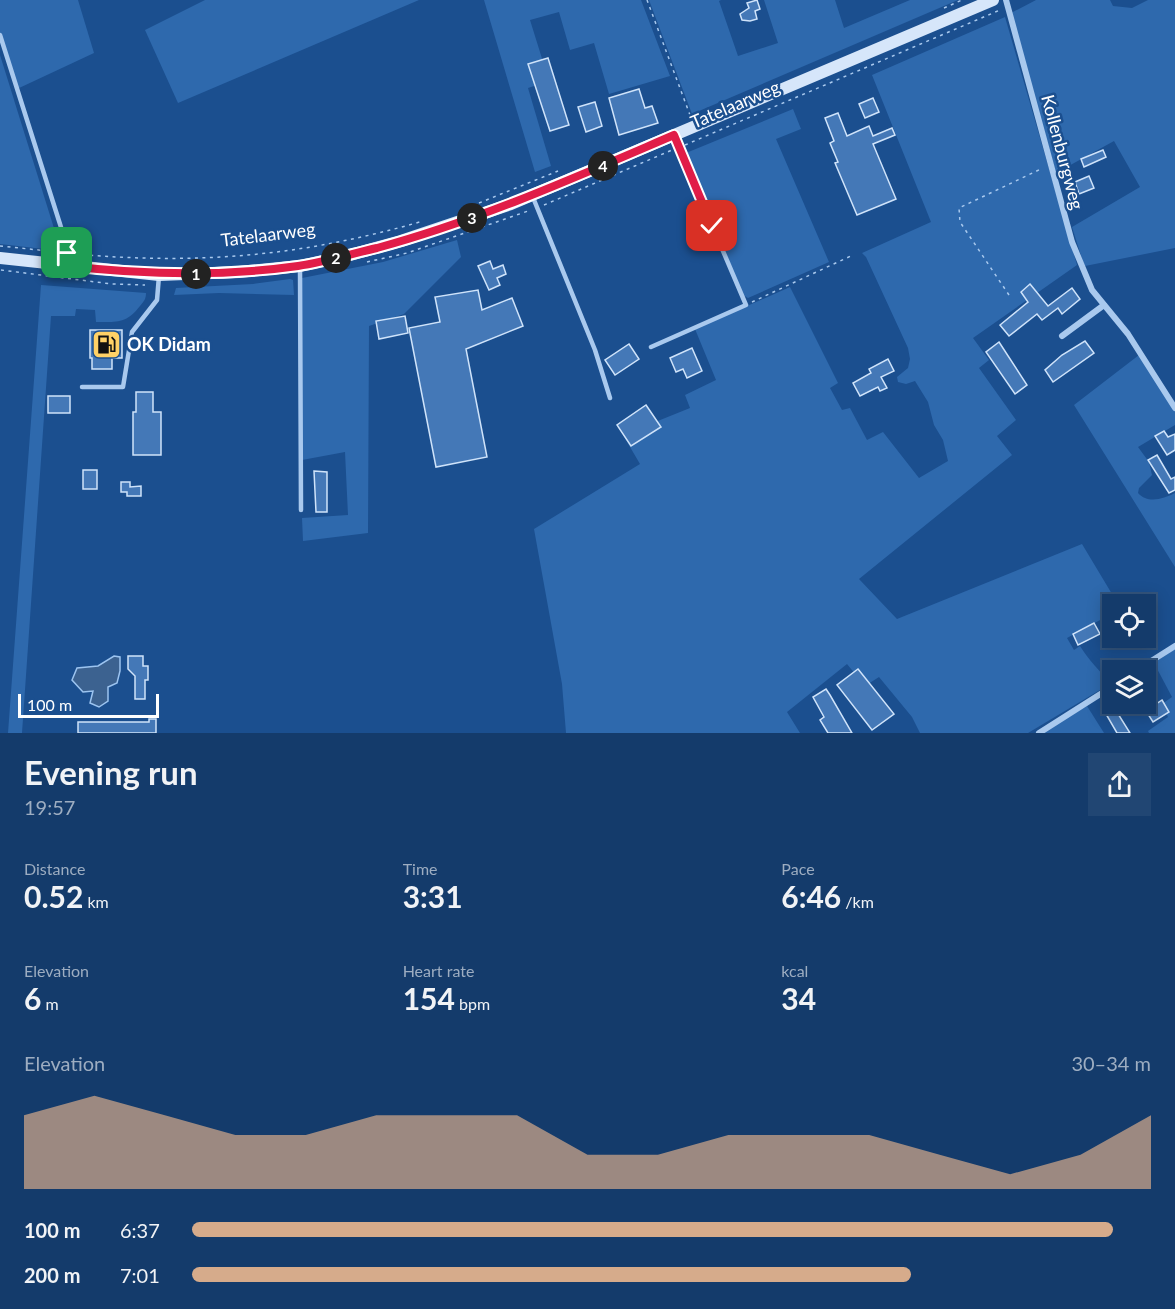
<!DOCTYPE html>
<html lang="en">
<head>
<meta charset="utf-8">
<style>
  :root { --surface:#143b6b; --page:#214673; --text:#f1f3f6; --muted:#9dadc1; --line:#33557e; --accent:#d6ab8b }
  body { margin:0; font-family:Lato,sans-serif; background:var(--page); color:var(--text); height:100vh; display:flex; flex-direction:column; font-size:22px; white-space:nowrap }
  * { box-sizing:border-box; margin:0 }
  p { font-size:20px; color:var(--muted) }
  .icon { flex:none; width:33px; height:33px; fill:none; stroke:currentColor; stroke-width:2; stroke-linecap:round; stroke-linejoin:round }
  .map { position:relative; height:733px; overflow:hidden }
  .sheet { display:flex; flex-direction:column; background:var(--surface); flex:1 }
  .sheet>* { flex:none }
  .tools { position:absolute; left:1102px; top:594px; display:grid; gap:12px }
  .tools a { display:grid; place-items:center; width:54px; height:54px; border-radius:0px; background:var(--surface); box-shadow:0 3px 15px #0003,0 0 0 2px var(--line); font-size:30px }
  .scale { position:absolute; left:18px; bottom:15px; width:141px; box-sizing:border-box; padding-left:6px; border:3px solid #fff; border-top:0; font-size:16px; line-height:21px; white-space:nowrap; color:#fff; -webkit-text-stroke:4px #1b4f8f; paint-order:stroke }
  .pin { position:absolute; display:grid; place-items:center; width:51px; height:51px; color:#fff; margin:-26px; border-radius:12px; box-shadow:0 3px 9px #0006 }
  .km { position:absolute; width:30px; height:30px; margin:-15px; border-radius:50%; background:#222; color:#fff; font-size:16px; line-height:30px; text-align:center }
  .round { display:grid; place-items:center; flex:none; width:63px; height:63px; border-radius:0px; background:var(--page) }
  .head { display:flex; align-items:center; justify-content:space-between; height:102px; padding:0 24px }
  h1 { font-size:33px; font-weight:700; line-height:45px }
  .stats { display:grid; grid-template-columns:repeat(3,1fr); gap:9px; height:102px; padding:6px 24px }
  .stats div { display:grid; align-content:center }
  .stats b { font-size:30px; font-weight:700 }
  .stats small { font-size:16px; font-weight:400 }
  .stats p { font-size:16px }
  .chart { height:168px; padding:12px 24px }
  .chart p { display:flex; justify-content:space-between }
  .chart svg { width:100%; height:108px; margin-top:6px; fill:var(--accent); opacity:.7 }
  ul { padding:0 24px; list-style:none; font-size:20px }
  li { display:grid; grid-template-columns:96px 72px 1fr; align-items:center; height:45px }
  li i { height:15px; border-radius:8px; background:var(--accent) }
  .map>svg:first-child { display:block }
</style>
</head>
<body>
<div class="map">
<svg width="1175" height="733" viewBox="0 0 1175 733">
  <rect width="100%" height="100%" fill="#1b4f8f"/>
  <g fill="#2e69ad">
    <polygon points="0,0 78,0 94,53 17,89 0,34"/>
    <polygon points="205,0 419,0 178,103 145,30"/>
    <polygon points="484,0 641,0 670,76 609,94 594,43 570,50 559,12 530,20 549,81 528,88 551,166 535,172"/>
    <polygon points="649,0 721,0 719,1 738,56 778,43 764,0 835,0 844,28 910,0 958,0 692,114"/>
    <polygon points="1036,0 1110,0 1113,6 1132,8 1148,0 1175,0 1175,248 1085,266 1083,262 1072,227 1140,187 1114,141 1056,173 1011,13"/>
    <path d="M1005,17L1077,265L973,338L989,360L979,368L1016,420L997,436L1012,455L859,579L897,619L1082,544L1118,604H1113V613L1067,638L1074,650L1080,646C1089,661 1100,670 1110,684L1028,733H920L912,717L879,677L865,686L847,664L787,712L800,733H566L562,684L534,529L640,464L623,435L690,408L685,395L716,380L695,329L790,287L838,383L830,388L842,410L850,408L867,440L883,432L919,478L948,461L943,440L934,425L928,402L915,381L906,384L898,382L897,377L908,368L910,359L908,348L866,257L862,253L931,222L872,75Z"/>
    <polygon points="0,55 58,241 61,251 0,244"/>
    <polygon points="793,109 801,129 776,139 829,262 748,298 743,295 686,153"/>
    <polygon points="457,240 461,257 404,314 369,326 368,533 303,541 302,518 348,515 345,452 302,460 302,278 383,262"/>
    <polygon points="290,279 293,280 294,295 219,293 174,295 176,288 253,284"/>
    <path d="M41,285L146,293C146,299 144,301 140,306C126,324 117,322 96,322L95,310L76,309L75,316H51L22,733H8Z"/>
    <path d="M1139,355L1175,411V425L1138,447L1149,462L1152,475L1139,488L1138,493C1148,504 1163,499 1175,493V567L1074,405Z"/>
    <polygon points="1175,649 1175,733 1149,733 1148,731 1168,717 1162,704 1172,697 1154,663"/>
    <polygon points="1087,706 1104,733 1041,733"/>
  </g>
  <polygon fill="#3c6290" stroke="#9cc4f0" stroke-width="1.5" points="114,656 120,657 120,671 117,683 108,687 108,701 99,707 90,703 93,691 83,692 72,680 77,668 98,666"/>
  <g fill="#4478b7" stroke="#cfe3fa" stroke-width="1.5">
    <polygon points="757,0 760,9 755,11 757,19 750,21 742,20 740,14 749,8 747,3"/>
    <polygon points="548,58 569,125 550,131 528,64"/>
    <polygon points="639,89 645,108 652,106 658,123 619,135 609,98"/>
    <polygon points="873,98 879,112 865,118 859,104"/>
    <polygon points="595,102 602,126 586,132 578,107"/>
    <polygon points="838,113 847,136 869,126 873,136 892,128 895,135 873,144 896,199 857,215 835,163 838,162 830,143 834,141 825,118"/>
    <polygon points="1103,150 1106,157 1084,167 1081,159"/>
    <polygon points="1089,176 1094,188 1079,194 1075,182"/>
    <polygon points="490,261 493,269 503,265 506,274 497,278 500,285 489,290 478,266"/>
    <polygon points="1030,284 1048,306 1072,288 1080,299 1062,314 1058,308 1042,320 1037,314 1009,336 1000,325 1028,302 1021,292"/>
    <polygon points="478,290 482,310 512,298 523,326 466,349 487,457 436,467 409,328 440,322 435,297"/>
    <polygon points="405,316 408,333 379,339 376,321"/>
    <polygon points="90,330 122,330 122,358 112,358 112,369 92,369 92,358 90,358"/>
    <polygon points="1085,341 1094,353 1053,382 1045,370 1062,355"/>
    <polygon points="999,342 1027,385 1015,394 986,352"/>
    <polygon points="629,344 639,359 615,375 605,360"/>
    <polygon points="692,348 702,371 687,378 683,369 676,372 670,358"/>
    <polygon points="888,359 894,371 881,377 887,388 880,391 878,387 860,396 853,383 871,373 869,369"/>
    <polygon points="136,392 153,392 153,412 161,412 161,455 133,455 133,412 136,412"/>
    <rect x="48" y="396" width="22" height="17"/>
    <polygon points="646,405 661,427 631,446 617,425"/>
    <polygon points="1164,431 1168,437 1175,434 1175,450 1167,455 1155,436"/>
    <polygon points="1157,455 1171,479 1175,477 1175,490 1169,493 1148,460"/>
    <rect x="83" y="470" width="14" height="19"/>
    <polygon points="314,471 327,472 327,512 316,512"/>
    <polygon points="121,482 130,482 130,487 141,486 141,496 127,496 127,492 121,492"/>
    <polygon points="1094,623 1100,634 1078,645 1073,634"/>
    <polygon points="128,656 143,656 143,666 148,666 148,680 145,680 145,699 135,699 135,676 128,669"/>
    <polygon points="858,669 894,714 872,730 837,685"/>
    <polygon points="826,689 830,695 852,733 828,733 820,720 824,717 813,697"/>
    <polygon points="1162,700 1169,712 1153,722 1146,711"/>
    <polygon points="1115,709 1130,733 1117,733 1106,714"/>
    <polygon points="149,719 156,719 156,733 78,733 78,722 149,722"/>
  </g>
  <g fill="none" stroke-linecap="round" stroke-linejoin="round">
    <g stroke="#a9c9ee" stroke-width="1.5" stroke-dasharray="3 4.5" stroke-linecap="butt">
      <polyline points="647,0 690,115"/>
      <polyline points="944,8 962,0"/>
      <polyline points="685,145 1000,10"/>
      <polyline points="479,203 558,171"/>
      <polyline points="544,205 672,150"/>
      <polyline points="0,246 58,252"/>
      <path d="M75,254C200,265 303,256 423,221"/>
      <polyline points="367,262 407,253 531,210"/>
      <polyline points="1,270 112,284 145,285"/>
      <polyline points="1009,295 960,222 959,208 1043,168"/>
      <polyline points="752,302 853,255"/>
    </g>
    <g stroke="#a9c9ee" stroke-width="4.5">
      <polyline points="0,35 66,243 68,265"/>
      <polyline points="532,195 595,350 610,398"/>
      <polyline points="300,267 301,510"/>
      <polyline points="651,347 746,305 674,136"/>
      <polyline points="82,387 123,387 132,332 157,300 159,276"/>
    </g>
    <g stroke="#a9c9ee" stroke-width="6">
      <polyline points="1006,0 1072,242 1092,290 1128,334 1175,408"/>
      <polyline points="1062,336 1104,305"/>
      <polyline points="1137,670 1175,646"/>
      <polyline points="1039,733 1113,686"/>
    </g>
    <polyline stroke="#d6e6fa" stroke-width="12" points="0,258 159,275 239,272 300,266 350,255 401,241 511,204 993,0"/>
  </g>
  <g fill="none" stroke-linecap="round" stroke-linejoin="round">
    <defs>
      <path id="route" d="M67,253L68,266C146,275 220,277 298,266C325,262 351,254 377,248C480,220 576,177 674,135L712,226"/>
    </defs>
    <use href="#route" stroke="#fff" stroke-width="12"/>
    <use href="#route" stroke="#e11d48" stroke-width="8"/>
  </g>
  <defs>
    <symbol id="fuel-square" viewBox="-11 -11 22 22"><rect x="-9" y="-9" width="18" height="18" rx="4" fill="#ffd166" stroke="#1b4f8f"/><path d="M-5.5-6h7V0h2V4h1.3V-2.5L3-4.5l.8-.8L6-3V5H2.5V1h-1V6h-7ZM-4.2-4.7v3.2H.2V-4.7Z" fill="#111"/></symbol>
  </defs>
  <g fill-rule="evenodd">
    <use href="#fuel-square" x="90" y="328" width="33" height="33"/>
  </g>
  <g text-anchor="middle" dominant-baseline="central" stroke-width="5" stroke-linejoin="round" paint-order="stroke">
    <g font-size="18" fill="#fff" stroke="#1b4f8f">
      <text transform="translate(735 104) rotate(-23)">Tatelaarweg</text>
      <text transform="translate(1063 152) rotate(75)">Kollenburgweg</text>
      <text transform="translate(268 234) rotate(-7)">Tatelaarweg</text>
    </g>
    <g font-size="18" font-weight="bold" fill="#fff" stroke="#1b4f8f" text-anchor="start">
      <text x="127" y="344">OK Didam</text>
    </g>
  </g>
</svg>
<div class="tools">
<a><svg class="icon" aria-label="locate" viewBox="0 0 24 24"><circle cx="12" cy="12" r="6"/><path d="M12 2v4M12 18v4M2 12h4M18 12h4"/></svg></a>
<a><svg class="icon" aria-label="layers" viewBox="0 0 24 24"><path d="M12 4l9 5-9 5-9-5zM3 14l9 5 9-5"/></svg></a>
</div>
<div class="scale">100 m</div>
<div class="pin" style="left:67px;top:253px;background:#1e9e55"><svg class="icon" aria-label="arrive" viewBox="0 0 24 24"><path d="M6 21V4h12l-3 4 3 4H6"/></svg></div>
<div class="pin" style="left:712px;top:226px;background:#d93025"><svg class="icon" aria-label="check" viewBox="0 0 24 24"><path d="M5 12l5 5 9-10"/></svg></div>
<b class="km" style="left:196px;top:274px">1</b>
<b class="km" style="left:336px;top:258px">2</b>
<b class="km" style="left:472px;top:218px">3</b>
<b class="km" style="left:603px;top:166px">4</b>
</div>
<section class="sheet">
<div class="head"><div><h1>Evening run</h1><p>19:57</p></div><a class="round"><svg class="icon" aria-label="share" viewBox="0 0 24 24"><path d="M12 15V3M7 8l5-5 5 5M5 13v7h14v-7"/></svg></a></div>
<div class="stats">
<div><p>Distance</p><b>0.52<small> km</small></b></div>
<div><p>Time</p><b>3:31</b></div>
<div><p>Pace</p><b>6:46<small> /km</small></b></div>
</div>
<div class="stats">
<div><p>Elevation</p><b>6<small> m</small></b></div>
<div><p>Heart rate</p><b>154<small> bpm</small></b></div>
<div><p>kcal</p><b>34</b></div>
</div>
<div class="chart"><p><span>Elevation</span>30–34 m</p>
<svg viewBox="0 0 160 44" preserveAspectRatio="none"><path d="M0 44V14L10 6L20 14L30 22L40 22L50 14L60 14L70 14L80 30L90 30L100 22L110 22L120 22L130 30L140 38L150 30L160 14V44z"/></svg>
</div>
<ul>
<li><b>100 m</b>6:37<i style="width:96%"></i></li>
<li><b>200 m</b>7:01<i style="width:75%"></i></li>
</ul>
</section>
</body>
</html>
